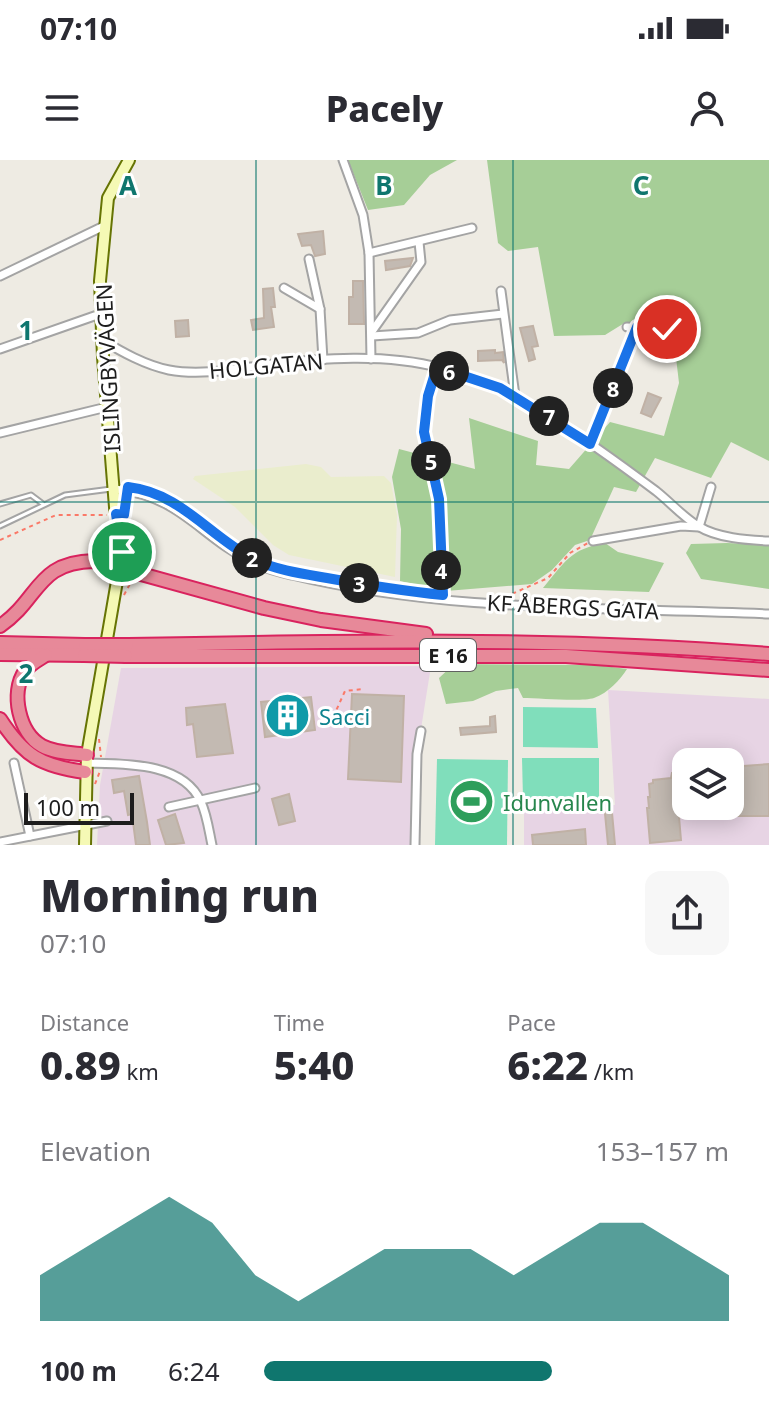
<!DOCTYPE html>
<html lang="en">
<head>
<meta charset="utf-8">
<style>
  :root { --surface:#fff; --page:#f7f7f7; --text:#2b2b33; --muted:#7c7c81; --accent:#0f766e }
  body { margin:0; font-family:"Noto Sans",sans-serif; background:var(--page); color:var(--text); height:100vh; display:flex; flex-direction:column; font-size:30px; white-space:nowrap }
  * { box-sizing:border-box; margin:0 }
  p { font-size:26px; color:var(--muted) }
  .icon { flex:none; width:44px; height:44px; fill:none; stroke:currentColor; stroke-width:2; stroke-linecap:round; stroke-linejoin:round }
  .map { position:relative; height:685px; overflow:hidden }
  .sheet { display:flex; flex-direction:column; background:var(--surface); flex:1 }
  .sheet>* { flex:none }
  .buttons { position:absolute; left:672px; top:588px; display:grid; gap:16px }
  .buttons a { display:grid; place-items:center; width:72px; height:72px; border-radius:16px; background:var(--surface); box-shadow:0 4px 20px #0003; font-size:40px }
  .scale { position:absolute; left:24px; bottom:20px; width:110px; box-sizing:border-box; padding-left:8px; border:4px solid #1d1d1d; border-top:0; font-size:22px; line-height:28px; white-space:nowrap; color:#1d1d1d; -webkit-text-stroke:6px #fff; paint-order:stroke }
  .pin { position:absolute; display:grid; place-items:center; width:68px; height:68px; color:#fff; margin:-34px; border:4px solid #fff; border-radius:50%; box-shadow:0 2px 8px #0007 }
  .km { position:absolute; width:40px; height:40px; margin:-20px; border-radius:50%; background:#222; color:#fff; font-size:22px; line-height:40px; text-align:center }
  .round { display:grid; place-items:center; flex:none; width:84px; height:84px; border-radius:16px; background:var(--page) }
  .overview { display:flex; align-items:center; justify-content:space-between; height:136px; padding:0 40px }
  h1 { font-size:44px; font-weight:800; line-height:60px }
  .figures { display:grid; grid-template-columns:repeat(3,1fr); gap:12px; height:136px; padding:8px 40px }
  .figures div { display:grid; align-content:center }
  .figures b { font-size:40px; font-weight:800 }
  .figures small { font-size:22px; font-weight:400 }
  .figures p { font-size:22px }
  .chart { height:224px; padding:16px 40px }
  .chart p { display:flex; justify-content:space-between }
  .chart svg { width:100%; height:144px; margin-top:8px; fill:var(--accent); opacity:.7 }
  ul { padding:0 40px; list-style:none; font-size:26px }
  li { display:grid; grid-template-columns:128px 96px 1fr; align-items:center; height:60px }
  li i { height:20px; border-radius:10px; background:var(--accent) }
  .status { display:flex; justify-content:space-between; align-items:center; height:56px; padding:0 40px; background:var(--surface); direction:ltr }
  .status svg { height:22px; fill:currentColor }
  header { display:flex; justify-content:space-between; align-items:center; height:104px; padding:0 40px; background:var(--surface); font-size:36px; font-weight:800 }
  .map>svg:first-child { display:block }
</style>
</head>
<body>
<div class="status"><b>07:10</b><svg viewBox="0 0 49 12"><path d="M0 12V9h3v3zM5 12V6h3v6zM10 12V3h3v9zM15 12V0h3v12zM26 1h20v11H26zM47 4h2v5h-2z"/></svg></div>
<header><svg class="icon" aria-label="menu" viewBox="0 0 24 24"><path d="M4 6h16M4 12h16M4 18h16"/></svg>Pacely<svg class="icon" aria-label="person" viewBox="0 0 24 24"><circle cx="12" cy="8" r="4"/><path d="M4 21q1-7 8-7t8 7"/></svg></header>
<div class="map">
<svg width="769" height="685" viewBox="0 0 769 685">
  <rect width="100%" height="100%" fill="#eeebe3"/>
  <g fill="#e7d4e4" fill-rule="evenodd">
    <polygon points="431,506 417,594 415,685 97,685 100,625 121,508"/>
    <path d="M608,530L769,539V685H524V646L615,645ZM686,602H730V646H686Z"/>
  </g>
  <polygon fill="#eaedcd" points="306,304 321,307 331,317 384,316 391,323 397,355 395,417 289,395 273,385 235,347 193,319 195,316"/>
  <g fill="#a6ce97">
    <polygon points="348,0 457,0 430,15 404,45 368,50"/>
    <polygon points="487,0 769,0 769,301 731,282 711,318 655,298 636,332 614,327 590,380 575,385 552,410 532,424 446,431 400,421 401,369 392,317 399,289 475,309 469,258 538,281 536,305 569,309 610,262 664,276 679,223 672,164 626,162 605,175 554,176 538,87 508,91 498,83"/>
    <path d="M605,383L618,392L664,403L649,432L543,428C565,402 570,389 605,383Z"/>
    <polygon points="727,383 769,385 769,429 701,419 686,393 691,384"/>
    <path d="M454,504L596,505L627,509C620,520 608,533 594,538C581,542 539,538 523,538L518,528L496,531L473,541L446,544L439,518Z"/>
  </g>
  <g fill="#80debb">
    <polygon points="523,547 596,548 598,588 523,587"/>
    <polygon points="522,598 599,598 599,638 523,638"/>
    <polygon points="437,599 508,600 507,685 435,685"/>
  </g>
  <g fill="#c3bab2" stroke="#c0b1a5" stroke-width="2">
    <polygon points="323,71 325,94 315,96 311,85 302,86 298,74"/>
    <polygon points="413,98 410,106 386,110 385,101"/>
    <polygon points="353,121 363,121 364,164 349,164 349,137 353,137"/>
    <polygon points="273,128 275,147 271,147 274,167 253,170 251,160 264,158 263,129"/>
    <polygon points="188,160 189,176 176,177 175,161"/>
    <polygon points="533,166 538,186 532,187 535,199 529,201 520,168"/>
    <polygon points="495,190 495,193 503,192 504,203 502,200 478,201 478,191"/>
    <polygon points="648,233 661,238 651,257 641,253"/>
    <polygon points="352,534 404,536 401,622 348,619"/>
    <polygon points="311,537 315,570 265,577 261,542"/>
    <polygon points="225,544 233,593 197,597 193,564 187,565 186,548"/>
    <polygon points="495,556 496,572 461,575 460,568 490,566 490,557"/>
    <polygon points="769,604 769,656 725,656 725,653 679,657 681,680 650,683 647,648 649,648 648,637 650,637 649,624 653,623 653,620 671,618 672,613 686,612 686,646 730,646 730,607"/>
    <polygon points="139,616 147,662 150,685 136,685 132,654 128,655 124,631 114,633 112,620"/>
    <polygon points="289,634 295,661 279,665 272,639"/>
    <polygon points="611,642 615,685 608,685 604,643"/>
    <polygon points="175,654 184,683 166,685 158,660"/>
    <polygon points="585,669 586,685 533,685 532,675"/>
  </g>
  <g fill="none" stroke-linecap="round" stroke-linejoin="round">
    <defs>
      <g id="lane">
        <polyline points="0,344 31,335 43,344"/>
        <polyline points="0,366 65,335 111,329"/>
      </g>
      <g id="street">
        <polyline points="343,0 363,55 369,93 371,199"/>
        <polyline points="369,93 472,68"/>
        <polyline points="309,99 320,149 323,200"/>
        <polyline points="0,116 104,66"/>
        <polyline points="284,128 320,149"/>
        <polyline points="501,131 515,236"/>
        <polyline points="627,167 667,169"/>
        <polyline points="373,170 421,102 419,82"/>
        <polyline points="372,176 418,173 450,160 503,154"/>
        <path d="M102,180C122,192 145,205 169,210C200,216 235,209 265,205C321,198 386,193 441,208C522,231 589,281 656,331C670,342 683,357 698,366C717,378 747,380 769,381"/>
        <polyline points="0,189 100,154"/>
        <polyline points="437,207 428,236 424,272 439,339 440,407"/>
        <polyline points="0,273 107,247"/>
        <polyline points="590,284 637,167"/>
        <path d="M115,329C181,336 199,376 252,402C264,408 278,412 292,415C447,453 610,447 769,454"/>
        <polyline points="593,381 681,366 699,367 711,327"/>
        <polyline points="14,603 30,676"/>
        <path d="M86,603C122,604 183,601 201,642C207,655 209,671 212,685"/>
        <polyline points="169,647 255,628"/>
        <polyline points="0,682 107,661"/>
        <polyline points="415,685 417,594 421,571"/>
      </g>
      <g id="secondary">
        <polyline points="111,410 117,374"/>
        <polyline points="85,685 87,595 122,392 117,372 103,197 100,121 108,38 129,0"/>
      </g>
      <g id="highway">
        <path d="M0,466C40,439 36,402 94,401L264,448L321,460L426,474"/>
        <polyline points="0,483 85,485"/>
        <path d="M127,485C342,481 555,477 769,494"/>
        <polyline points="0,494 84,495"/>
        <path d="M46,495C38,500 30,504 25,511C10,533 19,573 42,586C55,593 72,593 87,595"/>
        <polyline points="126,496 566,496 769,510"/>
        <path d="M0,559C24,596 41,606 85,612"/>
      </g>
    </defs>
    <use href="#lane" stroke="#a4a4a4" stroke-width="7"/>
    <use href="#street" stroke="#a4a4a4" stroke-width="11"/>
    <use href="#secondary" stroke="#667404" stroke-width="14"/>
    <use href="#highway" stroke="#d9235e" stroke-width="16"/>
    <g stroke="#fa7968" stroke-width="2" stroke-dasharray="4 4" stroke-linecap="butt">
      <polyline points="125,352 127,339"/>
      <polyline points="0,380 56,355 107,355"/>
      <polyline points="441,412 443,434"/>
      <polyline points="124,435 132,420"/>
      <polyline points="505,437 548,418 570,393 588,383"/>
      <polyline points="330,564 345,531 364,529"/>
      <polyline points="99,579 101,597"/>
      <polyline points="95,624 100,611"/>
    </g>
    <use href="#lane" stroke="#fff" stroke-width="3"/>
    <use href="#street" stroke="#fff" stroke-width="7"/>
    <use href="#secondary" stroke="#f5f9b5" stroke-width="10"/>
    <use href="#highway" stroke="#e78999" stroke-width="12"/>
    <defs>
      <g id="highway-bridge">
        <polyline points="85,485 127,485"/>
        <polyline points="84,495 126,496"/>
      </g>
    </defs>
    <use href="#highway-bridge" stroke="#d9235e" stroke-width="16" stroke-linecap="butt"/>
    <use href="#highway-bridge" stroke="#e78999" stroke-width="12"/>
  </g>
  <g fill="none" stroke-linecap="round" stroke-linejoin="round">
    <defs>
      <path id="route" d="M122,392L116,354L124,355L128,327C181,333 210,377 255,400C276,410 304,414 327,418C366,425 404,431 443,435L439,339L424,272L428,236L437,207L500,228L590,284L637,167L667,169"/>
    </defs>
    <use href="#route" stroke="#fff" stroke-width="16"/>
    <use href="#route" stroke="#1a73e8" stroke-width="10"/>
  </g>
  <path fill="none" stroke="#0f766e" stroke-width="2" stroke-opacity="0.55" d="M256,0V685M513,0V685M0,342H769"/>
  <defs>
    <symbol id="building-disc" viewBox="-11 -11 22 22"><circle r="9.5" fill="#0f9aa8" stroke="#fff"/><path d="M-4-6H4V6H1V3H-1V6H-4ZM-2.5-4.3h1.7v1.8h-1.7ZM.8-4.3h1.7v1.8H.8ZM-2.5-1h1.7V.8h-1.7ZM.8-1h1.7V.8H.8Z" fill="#fff"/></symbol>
    <symbol id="stadium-disc" viewBox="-11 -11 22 22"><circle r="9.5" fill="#2e9e5b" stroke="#fff"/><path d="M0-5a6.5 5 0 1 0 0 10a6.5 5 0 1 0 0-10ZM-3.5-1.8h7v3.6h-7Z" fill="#fff"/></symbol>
  </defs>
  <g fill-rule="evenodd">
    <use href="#building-disc" x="262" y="530" width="51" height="51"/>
    <use href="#stadium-disc" x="446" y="616" width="51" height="51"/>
  </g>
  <g text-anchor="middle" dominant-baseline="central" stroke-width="6" stroke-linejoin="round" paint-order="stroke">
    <rect fill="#fff" stroke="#616161" stroke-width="2" x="420" y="479" width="56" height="32" rx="6"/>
    <g font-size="20" font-weight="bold" fill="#1d1d1d">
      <text x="448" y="495">E 16</text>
    </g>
    <g font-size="22" fill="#1d1d1d" stroke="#fff">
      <text transform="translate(266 205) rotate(-5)">HOLGATAN</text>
      <text transform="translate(107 208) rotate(-93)">ISLINGBYVÄGEN</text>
      <text transform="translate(573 446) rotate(3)">KF ÅBERGS GATA</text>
    </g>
    <g font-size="22" fill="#0d838f" stroke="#fff" text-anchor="start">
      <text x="319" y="556">Sacci</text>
    </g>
    <g font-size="22" fill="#27864d" stroke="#fff" text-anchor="start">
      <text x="503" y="642">Idunvallen</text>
    </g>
  </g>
  <g font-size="26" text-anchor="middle" font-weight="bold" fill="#0f766e" stroke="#fff" stroke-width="6" stroke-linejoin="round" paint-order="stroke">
    <text x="128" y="35">A</text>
    <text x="384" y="35">B</text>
    <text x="641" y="35">C</text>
    <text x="26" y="180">1</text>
    <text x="26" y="523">2</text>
  </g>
</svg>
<div class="buttons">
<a><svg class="icon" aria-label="layers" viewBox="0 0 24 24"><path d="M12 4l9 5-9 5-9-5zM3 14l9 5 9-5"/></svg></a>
</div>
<div class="scale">100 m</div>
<div class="pin" style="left:122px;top:392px;background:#1e9e55"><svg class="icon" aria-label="arrive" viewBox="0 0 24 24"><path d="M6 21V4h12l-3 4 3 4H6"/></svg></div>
<div class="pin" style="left:667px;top:169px;background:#d93025"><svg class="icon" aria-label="check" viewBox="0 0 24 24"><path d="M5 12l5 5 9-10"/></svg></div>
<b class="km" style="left:252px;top:398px">2</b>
<b class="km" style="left:359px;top:423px">3</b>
<b class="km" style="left:441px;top:410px">4</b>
<b class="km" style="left:431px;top:301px">5</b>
<b class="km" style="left:449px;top:211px">6</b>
<b class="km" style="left:549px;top:256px">7</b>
<b class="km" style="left:613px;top:228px">8</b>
</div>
<section class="sheet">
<div class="overview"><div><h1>Morning run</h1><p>07:10</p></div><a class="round"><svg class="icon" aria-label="share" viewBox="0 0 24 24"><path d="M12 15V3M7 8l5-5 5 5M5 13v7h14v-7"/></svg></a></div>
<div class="figures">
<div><p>Distance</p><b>0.89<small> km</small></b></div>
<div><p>Time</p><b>5:40</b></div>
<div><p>Pace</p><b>6:22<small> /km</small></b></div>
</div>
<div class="chart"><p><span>Elevation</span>153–157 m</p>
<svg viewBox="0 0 160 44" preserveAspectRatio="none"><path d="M0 44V30L10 22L20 14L30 6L40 14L50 30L60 38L70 30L80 22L90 22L100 22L110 30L120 22L130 14L140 14L150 22L160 30V44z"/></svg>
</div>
<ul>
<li><b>100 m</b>6:24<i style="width:62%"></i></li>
</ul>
</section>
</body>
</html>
